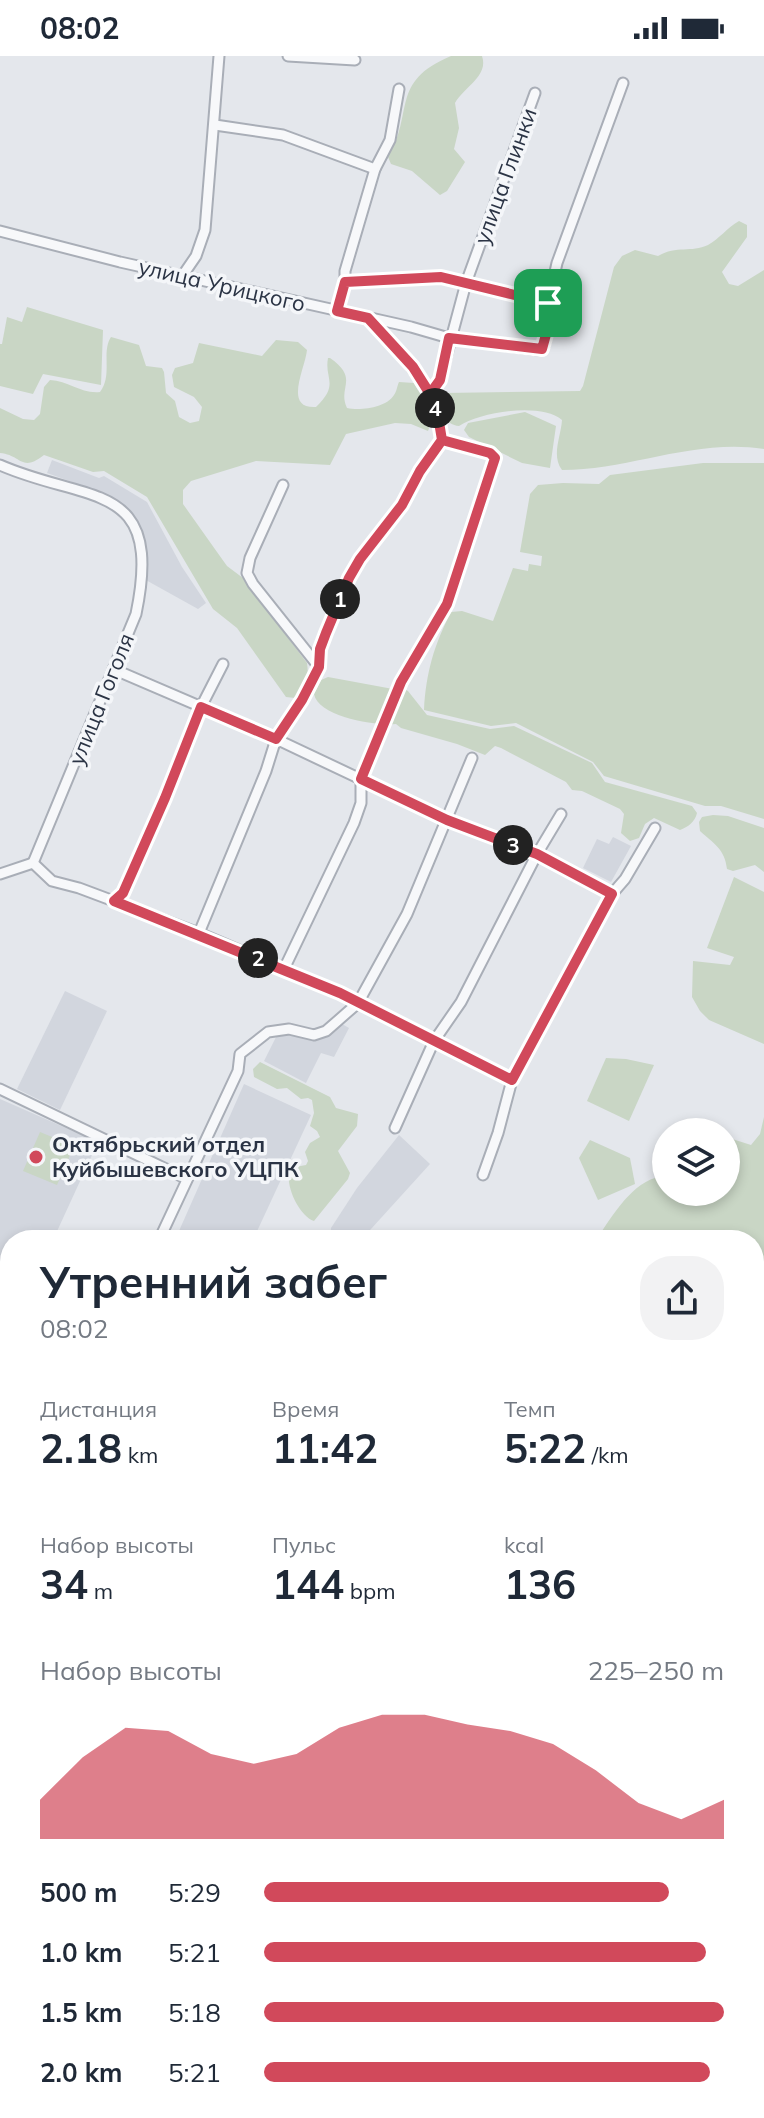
<!DOCTYPE html>
<html lang="ru">
<head>
<meta charset="utf-8">
<style>
  :root { --surface:#fff; --page:#f2f2f3; --text:#1f2937; --muted:#747a83; --accent:#d1495b }
  body { margin:0; font-family:Mulish,sans-serif; background:var(--page); color:var(--text); height:100vh; display:flex; flex-direction:column; font-size:30px; white-space:nowrap }
  * { box-sizing:border-box; margin:0 }
  p { font-size:26px; color:var(--muted) }
  .icon { flex:none; width:44px; height:44px; fill:none; stroke:currentColor; stroke-width:2; stroke-linecap:round; stroke-linejoin:round }
  .map { position:relative; flex:1; overflow:hidden }
  .sheet { position:absolute; left:0px; top:1174px; width:764px; height:888px; display:flex; flex-direction:column; background:var(--surface); border-radius:32px 32px 0 0; box-shadow:0 4px 12px #0003 }
  .sheet>* { flex:none }
  .fabs { position:absolute; left:652px; top:1062px; display:grid; gap:16px }
  .fabs a { display:grid; place-items:center; width:88px; height:88px; border-radius:50%; background:var(--surface); box-shadow:0 4px 12px #0003; font-size:40px }
  .pin { position:absolute; display:grid; place-items:center; width:68px; height:68px; color:#fff; margin:-34px; border-radius:16px; box-shadow:0 4px 12px #0006 }
  .km { position:absolute; width:40px; height:40px; margin:-20px; border-radius:50%; background:#222; color:#fff; font-size:22px; line-height:40px; text-align:center }
  .round { display:grid; place-items:center; flex:none; width:84px; height:84px; border-radius:32px; background:var(--page) }
  .summary { display:flex; align-items:center; justify-content:space-between; height:136px; padding:0 40px }
  h1 { font-size:44px; font-weight:700; line-height:60px }
  .stats { display:grid; grid-template-columns:repeat(3,1fr); gap:12px; height:136px; padding:8px 40px }
  .stats div { display:grid; align-content:center }
  .stats b { font-size:40px; font-weight:700 }
  .stats small { font-size:22px; font-weight:400 }
  .stats p { font-size:22px }
  .chart { height:224px; padding:16px 40px }
  .chart p { display:flex; justify-content:space-between }
  .chart svg { width:100%; height:144px; margin-top:8px; fill:var(--accent); opacity:.7 }
  ul { padding:0 40px; list-style:none; font-size:26px }
  li { display:grid; grid-template-columns:128px 96px 1fr; align-items:center; height:60px }
  li i { height:20px; border-radius:10px; background:var(--accent) }
  .status { display:flex; justify-content:space-between; align-items:center; height:56px; padding:0 40px; background:var(--surface); direction:ltr }
  .status svg { height:22px; fill:currentColor }
  .map>svg:first-child { display:block }
</style>
</head>
<body>
<div class="status"><b>08:02</b><svg viewBox="0 0 49 12"><path d="M0 12V9h3v3zM5 12V6h3v6zM10 12V3h3v9zM15 12V0h3v12zM26 1h20v11H26zM47 4h2v5h-2z"/></svg></div>
<div class="map">
<svg width="764" height="2062" viewBox="0 0 764 2062">
  <rect width="100%" height="100%" fill="#e4e7ec"/>
  <g fill="#d2d6de">
    <polygon points="52,404 99,422 104,420 147,446 182,511 206,547 198,553 144,523 141,473 134,461 124,451 97,435 47,417"/>
    <polygon points="613,781 631,790 611,826 583,812 597,783 609,788"/>
    <polygon points="65,935 107,955 60,1054 17,1033"/>
    <polygon points="342,968 349,972 334,1001 321,997 306,1027 264,1005 278,977 322,982"/>
    <polygon points="244,1028 311,1059 253,1184 175,1184"/>
    <polygon points="0,1043 98,1086 53,1184 10,1184 10,1306 0,1302"/>
    <polygon points="399,1079 430,1108 361,1184 330,1184 331,1172 357,1132"/>
    <polygon points="1,1511 10,1513 10,1677 0,1673"/>
  </g>
  <g fill="#c9d6c5">
    <path d="M451,0H482C489,20 464,31 455,47L459,72L454,93L465,106L447,135L440,139L412,115L391,108L388,101C415,56 389,26 451,0Z"/>
    <path d="M739,165L747,169V181L722,216L729,228L738,230L764,214V393C695,382 630,414 562,414C551,399 561,381 562,364C541,346 480,356 459,370C446,369 440,356 438,344L443,337L580,335L583,330L614,211L622,200L635,194L658,200C677,189 691,197 708,189C719,183 727,172 739,165Z"/>
    <polygon points="27,251 103,274 101,329 43,318 33,338 0,330 0,288 2,288 7,261 22,266"/>
    <path d="M111,281L139,289L146,310L162,312L164,316L166,337L175,345L179,361L190,367L199,365L202,351L194,341L174,331L172,319L175,312L193,307L199,287L262,300L276,284L298,286L307,294C305,313 283,353 316,351C340,328 324,323 328,302H330C360,323 337,331 347,352C360,355 386,352 394,339C397,335 397,330 399,326L414,327C422,342 436,357 428,375L411,368L395,367L346,378L330,409L256,405L191,425L183,434V448L217,496L227,510L243,522L307,607C309,620 307,635 295,642L286,641L237,572L213,553L147,441L104,415L93,416L44,399C21,417 22,399 0,397V352L23,363L34,364L40,358L44,331L50,324C69,325 81,338 100,336C113,319 101,296 111,281Z"/>
    <polygon points="525,356 556,370 550,412 522,407 469,381 464,374 468,367"/>
    <path d="M703,407H764V763L721,750H705L604,720L593,706L516,667L491,670L424,654C426,617 434,589 451,556L462,555L493,565L513,512L528,515L529,508L541,510L542,500L520,496L530,438L538,429L563,427L599,428L610,419Z"/>
    <path d="M328,621L393,633L402,632L408,635L427,659L490,673L514,670L592,707L605,726L692,750L697,757C695,766 688,771 680,774L654,762L645,768L639,782L630,785L621,777L624,758L620,753L582,735L572,734L566,726L501,692L495,690L485,699L457,688L401,672L396,668C376,670 318,661 314,638L321,624Z"/>
    <path d="M713,759L728,760L764,772V816L755,809L733,815L727,813C725,793 713,787 700,775L699,766L702,761Z"/>
    <polygon points="734,821 764,836 764,988 709,964 700,955 692,941 693,905 730,909 734,901 707,892"/>
    <polygon points="606,1002 626,1003 654,1009 629,1065 587,1045"/>
    <path d="M260,1006L330,1041L336,1052L358,1058L357,1070L338,1095L350,1117L348,1123L314,1165C298,1159 284,1127 290,1112L306,1109L308,1105L305,1096L310,1087L320,1081L317,1075L310,1070L314,1057L312,1044L308,1042L301,1043L287,1032L277,1033L254,1021L253,1013Z"/>
    <path d="M764,1061V1345L754,1351V1184H573L588,1176L602,1175C617,1153 637,1121 666,1120V1136H726V1081L751,1089L760,1078Z"/>
    <polygon points="40,1076 74,1090 57,1129 23,1115"/>
    <polygon points="590,1084 630,1102 635,1128 598,1144 579,1102"/>
    <polygon points="754,1681 764,1682 764,2062 120,2062 121,2052 754,2052"/>
  </g>
  <g fill="none" stroke-linecap="round" stroke-linejoin="round">
    <defs>
      <g id="minor">
        <polyline points="288,0 355,4"/>
        <polyline points="215,69 283,79 375,113"/>
        <polyline points="0,175 120,206 411,271 449,282 538,294 544,290 553,253 548,247 557,207 623,27"/>
        <polyline points="183,219 196,200 205,174 219,0"/>
        <polyline points="345,226 441,221 548,247"/>
        <polyline points="337,255 345,226 345,215 375,113 390,84 399,33"/>
        <path d="M369,264C407,305 432,326 442,384"/>
        <polyline points="430,338 440,324 466,227 535,37"/>
        <path d="M0,409C89,448 164,423 136,558L33,807"/>
        <polyline points="283,429 250,502 247,517 253,528 319,611"/>
        <polyline points="113,613 276,683 447,764 537,798 612,838"/>
        <polyline points="33,807 52,825 79,832 199,877 340,937 512,1024"/>
        <polyline points="0,818 33,807"/>
        <polyline points="114,845 123,837 165,742 201,651 223,608"/>
        <polyline points="199,877 266,715 276,683 302,644 319,611 320,593 326,577 349,522 360,503 402,449 420,415 442,384"/>
        <polyline points="284,913 354,767 361,747 361,723 401,626 447,548 495,402 490,397 442,384"/>
        <polyline points="0,1033 187,1123"/>
        <polyline points="395,1072 434,985 461,946 537,798 561,758"/>
        <polyline points="483,1119 498,1077 512,1024 612,838 625,823 655,772"/>
        <polyline points="159,1184 238,1015 240,998 268,976 289,973 314,979 326,975 358,947 407,858 472,702"/>
      </g>
      <g id="major">
        <polyline points="0,1313 10,1317"/>
        <polyline points="754,1659 764,1660"/>
      </g>
    </defs>
    <use href="#minor" stroke="#a9aeb7" stroke-width="13"/>
    <use href="#major" stroke="#a3abb8" stroke-width="16"/>
    <use href="#minor" stroke="#f7f8fa" stroke-width="9"/>
    <use href="#major" stroke="#fff" stroke-width="12"/>
  </g>
  <g fill="none" stroke-linecap="round" stroke-linejoin="round">
    <defs>
      <polyline id="route" points="548,247 441,221 345,226 337,255 368,262 413,311 430,338 438,360 442,384 420,415 402,449 360,503 349,522 326,577 320,593 319,611 302,644 276,683 201,651 165,742 123,837 114,845 340,937 512,1024 612,838 537,798 447,764 361,723 401,626 447,548 495,402 490,397 442,384 438,360 430,338 440,324 449,282 542,293 553,253 548,247"/>
    </defs>
    <use href="#route" stroke="#fff" stroke-width="16"/>
    <use href="#route" stroke="#d1495b" stroke-width="10"/>
  </g>
  <circle fill="#d1495b" stroke="#f4f6f9" stroke-width="3" cx="36" cy="1101" r="8"/>
  <g text-anchor="middle" dominant-baseline="central" stroke-width="7" stroke-linejoin="round" paint-order="stroke">
    <g font-size="22" fill="#2b3445" stroke="#f4f6f9">
      <text transform="translate(505 120) rotate(-70)">улица Глинки</text>
      <text transform="translate(222 229) rotate(13)">улица Урицкого</text>
      <text transform="translate(101 643) rotate(-68)">улица Гоголя</text>
    </g>
    <g font-size="22" font-weight="bold" fill="#2b3445" stroke="#f4f6f9" text-anchor="start">
      <text x="52" y="1088">Октябрьский отдел<tspan x="52" dy="25">Куйбышевского УЦПК</tspan></text>
    </g>
  </g>
</svg>
<div class="fabs">
<a><svg class="icon" aria-label="layers" viewBox="0 0 24 24"><path d="M12 4l9 5-9 5-9-5zM3 14l9 5 9-5"/></svg></a>
</div>
<div class="pin" style="left:548px;top:247px;background:#1e9e55"><svg class="icon" aria-label="arrive" viewBox="0 0 24 24"><path d="M6 21V4h12l-3 4 3 4H6"/></svg></div>
<b class="km" style="left:340px;top:543px">1</b>
<b class="km" style="left:258px;top:902px">2</b>
<b class="km" style="left:513px;top:789px">3</b>
<b class="km" style="left:435px;top:352px">4</b>
<section class="sheet">
<div class="summary"><div><h1>Утренний забег</h1><p>08:02</p></div><a class="round"><svg class="icon" aria-label="share" viewBox="0 0 24 24"><path d="M12 15V3M7 8l5-5 5 5M5 13v7h14v-7"/></svg></a></div>
<div class="stats">
<div><p>Дистанция</p><b>2.18<small> km</small></b></div>
<div><p>Время</p><b>11:42</b></div>
<div><p>Темп</p><b>5:22<small> /km</small></b></div>
</div>
<div class="stats">
<div><p>Набор высоты</p><b>34<small> m</small></b></div>
<div><p>Пульс</p><b>144<small> bpm</small></b></div>
<div><p>kcal</p><b>136</b></div>
</div>
<div class="chart"><p><span>Набор высоты</span>225–250 m</p>
<svg viewBox="0 0 160 44" preserveAspectRatio="none"><path d="M0 44V32L10 19L20 10L30 11L40 18L50 21L60 18L70 10L80 6L90 6L100 9L110 11L120 15L130 23L140 33L150 38L160 32V44z"/></svg>
</div>
<ul>
<li><b>500 m</b>5:29<i style="width:88%"></i></li>
<li><b>1.0 km</b>5:21<i style="width:96%"></i></li>
<li><b>1.5 km</b>5:18<i style="width:100%"></i></li>
<li><b>2.0 km</b>5:21<i style="width:97%"></i></li>
</ul>
</section>
</div>
</body>
</html>
